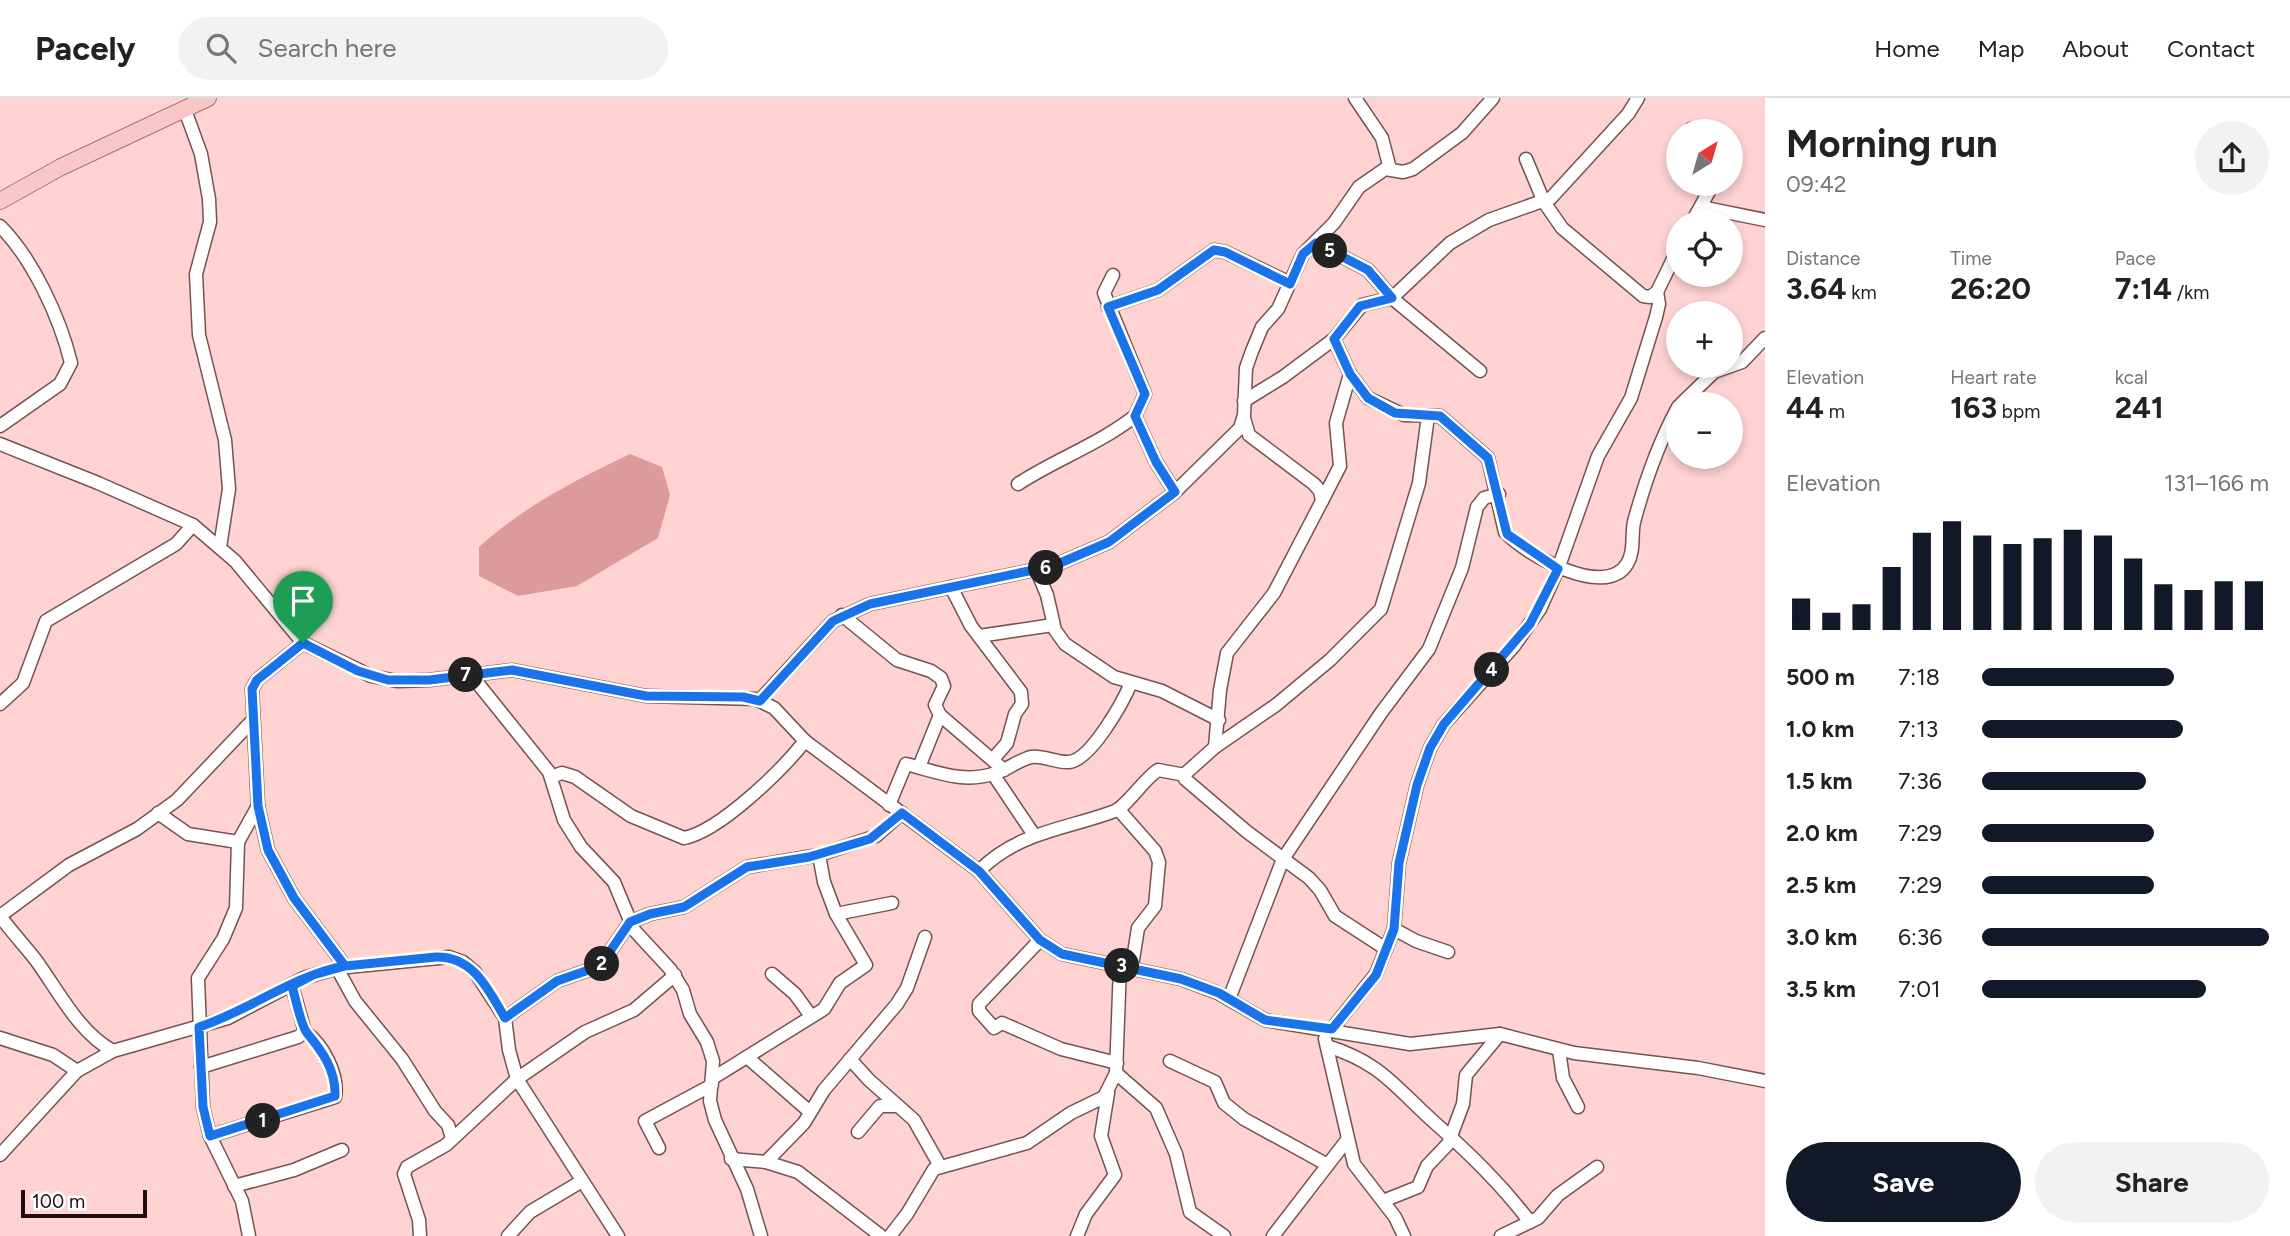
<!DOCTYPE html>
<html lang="en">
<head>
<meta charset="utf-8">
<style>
  :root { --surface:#fff; --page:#f2f2f2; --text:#222; --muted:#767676; --line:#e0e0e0; --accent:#111827 }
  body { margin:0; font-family:Figtree,sans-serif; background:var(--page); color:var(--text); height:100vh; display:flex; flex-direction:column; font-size:26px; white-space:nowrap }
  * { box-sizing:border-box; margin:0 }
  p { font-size:23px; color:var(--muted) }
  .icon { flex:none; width:38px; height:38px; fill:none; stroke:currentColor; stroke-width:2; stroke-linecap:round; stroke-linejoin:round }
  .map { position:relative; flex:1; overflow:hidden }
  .sheet { display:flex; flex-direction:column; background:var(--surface); width:525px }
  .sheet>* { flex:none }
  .needle { width:46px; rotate:37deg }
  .controls { position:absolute; left:1666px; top:21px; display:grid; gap:14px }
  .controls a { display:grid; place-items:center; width:77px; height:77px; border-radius:50%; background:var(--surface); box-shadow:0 4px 10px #0003; font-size:35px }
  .scale { position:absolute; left:21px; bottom:18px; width:126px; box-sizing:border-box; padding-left:7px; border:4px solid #1e1010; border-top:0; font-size:19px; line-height:24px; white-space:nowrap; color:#1e1010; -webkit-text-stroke:5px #fff; paint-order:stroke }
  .pin { position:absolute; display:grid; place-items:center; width:60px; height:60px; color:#fff; margin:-72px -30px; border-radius:50% 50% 50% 0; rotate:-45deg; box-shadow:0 0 7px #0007 }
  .pin .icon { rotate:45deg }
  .km { position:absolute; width:35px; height:35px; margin:-18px; border-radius:50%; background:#222; color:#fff; font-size:19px; line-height:35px; text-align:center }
  .round { display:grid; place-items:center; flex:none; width:74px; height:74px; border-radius:37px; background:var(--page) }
  .headline { display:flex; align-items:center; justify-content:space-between; height:119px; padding:0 21px }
  h1 { font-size:38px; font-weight:700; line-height:52px }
  .metrics { display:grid; grid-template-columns:repeat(3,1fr); gap:10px; height:119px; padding:7px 21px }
  .metrics div { display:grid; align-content:center }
  .metrics b { font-size:30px; font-weight:700 }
  .metrics small { font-size:19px; font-weight:400 }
  .metrics p { font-size:19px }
  .chart { height:196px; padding:14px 21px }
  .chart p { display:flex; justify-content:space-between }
  .chart svg { width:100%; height:126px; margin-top:7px; stroke:var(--accent); stroke-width:6 }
  .action { display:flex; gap:14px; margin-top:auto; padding:14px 21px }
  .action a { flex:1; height:80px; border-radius:42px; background:var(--accent); color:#fff; font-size:28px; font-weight:700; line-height:80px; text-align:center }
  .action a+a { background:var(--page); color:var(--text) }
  ul { padding:0 21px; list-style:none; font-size:23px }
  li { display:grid; grid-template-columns:112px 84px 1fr; align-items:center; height:52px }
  li i { height:18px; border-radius:9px; background:var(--accent) }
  header { display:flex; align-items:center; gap:42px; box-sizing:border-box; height:98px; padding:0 35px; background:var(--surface); border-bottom:2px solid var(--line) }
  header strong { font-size:33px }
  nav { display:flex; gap:38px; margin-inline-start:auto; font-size:24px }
  .search { width:490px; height:63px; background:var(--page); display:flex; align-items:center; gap:18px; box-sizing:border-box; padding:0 24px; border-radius:38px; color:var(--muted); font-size:26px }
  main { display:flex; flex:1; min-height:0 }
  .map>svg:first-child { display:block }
</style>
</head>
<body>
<header>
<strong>Pacely</strong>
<div class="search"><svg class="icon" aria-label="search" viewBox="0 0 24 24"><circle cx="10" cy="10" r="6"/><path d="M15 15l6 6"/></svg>Search here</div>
<nav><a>Home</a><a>Map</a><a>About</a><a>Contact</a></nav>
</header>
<main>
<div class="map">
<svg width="1765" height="1138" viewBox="0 0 1765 1138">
  <rect width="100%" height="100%" fill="#fed3d2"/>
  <path fill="#dd9a9a" d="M630,356L662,369L670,397L658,440L577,488L518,498L479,478V449C524,408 576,382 630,356Z"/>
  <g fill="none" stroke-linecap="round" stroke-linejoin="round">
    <defs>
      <g id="minor">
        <polyline points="1355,0 1382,40 1390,71"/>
        <polyline points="185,12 201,56 209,101 210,124 196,176 199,237 225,342 229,391 220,449"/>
        <polyline points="1691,31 1692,33"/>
        <polyline points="1526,61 1544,104 1562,130 1643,198 1650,199 1657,194 1678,151"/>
        <polyline points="1701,109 1765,122"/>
        <polyline points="1692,124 1713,86"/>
        <path d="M0,128C33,161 60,220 71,265L60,286L0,328"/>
        <polyline points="1316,145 1368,172 1392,200 1480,273"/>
        <polyline points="1113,177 1104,195 1145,296 1135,318 1156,364 1175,394"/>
        <polyline points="1108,209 1158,192 1214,152 1225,154 1290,185"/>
        <path d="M1334,241L1350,276L1368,300L1404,317L1440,318L1488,360L1505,434C1525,456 1605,502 1627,466C1635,453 1631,438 1634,424C1645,383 1658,346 1678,309"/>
        <polyline points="1244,303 1283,279 1334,241 1362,207 1392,200 1450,145 1489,122 1551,100 1628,16 1638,0"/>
        <polyline points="1681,306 1714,274 1742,264 1765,240"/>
        <polyline points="1244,320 1249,337 1314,386 1320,393 1322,403 1274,495 1227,555 1220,592 1215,649 1186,675 1185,681 1246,733 1309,780 1320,792 1335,818 1386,851"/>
        <polyline points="0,346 98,385 193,427 235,463 303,545 371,578 397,583 429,582 512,572 646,598 756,601 774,610 805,643 979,773 1040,842 1062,856 1181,881 1218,895 1265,922 1410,946 1500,936 1574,955 1698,970 1765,983"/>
        <path d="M1018,386C1056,361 1098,347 1135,318"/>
        <polyline points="1322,403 1340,368 1336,325 1350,276"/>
        <polyline points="1037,473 1047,497 1055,532 1065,546 1114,579 1162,593 1219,622"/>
        <polyline points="951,489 971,528 1021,594 1022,606 1015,616 1007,645 994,660"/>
        <polyline points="842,517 897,562 931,573 941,580 944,588 935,607 940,617 1004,672"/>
        <polyline points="979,538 1053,527"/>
        <polyline points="303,545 257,582 252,591 258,708 268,752 294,800 345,868"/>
        <polyline points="471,577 549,674 564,722 581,749 614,784 634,832 670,871 683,892 690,916 707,944 713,963 710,1003 715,1022 747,1091 761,1138"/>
        <polyline points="759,603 833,523 870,506 1053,468 1109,444 1175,394 1240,330 1244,317 1246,270 1252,253 1262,229 1278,211 1303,156 1334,125 1359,89 1385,71 1403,74 1413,71 1462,35 1493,0"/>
        <polyline points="0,606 23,585 46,523 176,446 193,427"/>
        <polyline points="1215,649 1276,607 1330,562 1381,511 1419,385 1428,318"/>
        <polyline points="919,669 940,617"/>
        <polyline points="993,676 1034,737"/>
        <path d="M551,679L562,675L575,679L631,718L684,740C720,733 782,672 805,643"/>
        <path d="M889,707L906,666C937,674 964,686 996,675C1008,671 1019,662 1031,659C1043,657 1056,665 1069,664C1091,662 1123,604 1131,585"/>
        <polyline points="1119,712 1155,753 1159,764 1155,808 1138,830 1132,868"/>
        <polyline points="158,715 188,736 238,744"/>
        <path d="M979,773C1017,734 1067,731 1115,713C1127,708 1144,681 1158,672L1185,677"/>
        <polyline points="836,816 892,805"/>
        <polyline points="0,818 69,767 137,731 177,702 253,622"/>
        <path d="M0,818C11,833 24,847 35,861C58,892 78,934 113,953"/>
        <polyline points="1394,831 1416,843 1448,854"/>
        <polyline points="1040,842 979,906 979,913 994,930 1002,925 1061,951 1117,965"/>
        <polyline points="337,870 355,903 402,961 435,1013 448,1027 452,1040"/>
        <polyline points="772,876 795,896 811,918"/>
        <polyline points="1229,901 1283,761 1381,615 1429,551 1462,470 1477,409 1484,400 1499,396"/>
        <polyline points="505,920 557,883 600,868 630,824 650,816 684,809 747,769 819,757"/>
        <polyline points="1332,931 1376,876 1394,831 1399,765 1417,687 1430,650 1444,626 1514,548 1540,511 1558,471 1598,358 1631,300 1656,219 1659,206 1657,194"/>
        <polyline points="0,940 53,957 77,973"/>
        <polyline points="1325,941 1354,1066 1395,1119 1404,1138"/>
        <path d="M1327,948C1381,965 1394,988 1434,1024C1470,1056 1501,1086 1530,1124"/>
        <polyline points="1559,952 1563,980 1578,1009"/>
        <polyline points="747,959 810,1014"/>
        <polyline points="850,961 869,982 914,1022 940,1068"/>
        <polyline points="1170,963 1215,984 1224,1005 1244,1021 1326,1066"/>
        <polyline points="201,969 298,939 305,934 292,888"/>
        <polyline points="1116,975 1156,1010 1176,1056 1190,1114 1224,1138"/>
        <polyline points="713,980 824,911 840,885 866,867 836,816 824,784 819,757 876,738 902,715"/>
        <polyline points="858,1034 880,1008 898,1008"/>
        <path d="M210,1038L335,999C339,977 323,946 305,934"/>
        <polyline points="659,1050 645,1023 712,987"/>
        <polyline points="0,1057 77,973 113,953 228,920 304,880 337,870 449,859 463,864 475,874 505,920 509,952 517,981 618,1138"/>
        <polyline points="731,1061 766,1064 798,1074 881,1138"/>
        <polyline points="766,1064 804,1025 824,992 897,906 907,890 925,839"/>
        <polyline points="234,1088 294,1072 342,1052"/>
        <polyline points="1383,1103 1418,1089 1427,1068 1448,1046 1463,1006 1466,977 1500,936"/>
        <polyline points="249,1138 242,1103 210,1038 203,1009 198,880 223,841 236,810 238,744 258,708"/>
        <polyline points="420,1138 419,1122 404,1076 407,1069 446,1047 517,981 585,934 634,912 675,877"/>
        <polyline points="508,1138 530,1114 582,1083"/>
        <polyline points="890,1138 907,1116 934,1071 1027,1045 1071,1015 1104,999 1116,975 1120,868"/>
        <polyline points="1077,1138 1086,1116 1115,1077 1101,1038 1108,995"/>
        <polyline points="1273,1138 1347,1042"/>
        <polyline points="1501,1138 1538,1120 1558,1097 1597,1069"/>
      </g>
      <polyline id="major" points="0,103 61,69 208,0"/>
    </defs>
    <use href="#minor" stroke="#765252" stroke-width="15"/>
    <use href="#major" stroke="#a97070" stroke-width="18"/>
    <use href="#minor" stroke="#fff" stroke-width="12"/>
    <use href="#major" stroke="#f8c8c8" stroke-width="16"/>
  </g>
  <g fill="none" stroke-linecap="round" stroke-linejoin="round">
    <defs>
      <path id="route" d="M303,545L257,582L252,591L258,708L268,752L294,800L345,868L313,877L292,888C295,898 301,928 307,935C322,953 336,972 335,998L210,1038L203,1009L199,929C249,913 294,877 345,868L436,859C473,858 488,891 505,920L557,883L600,868L630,824L650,816L684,809L747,769L809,759L870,741L902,715L979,773L1040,842L1062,856L1181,881L1219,895L1265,922L1332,931L1376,877L1394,831L1399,765L1417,687L1430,650L1444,626L1530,526L1558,471L1507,436L1488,360L1440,318L1395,315L1368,300L1350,276L1334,241L1360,208L1392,200L1368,172L1316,145L1303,156L1290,186L1225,154L1214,152L1158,192L1108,209L1145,296L1135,318L1156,364L1175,394L1109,444L1053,468L870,506L833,523L760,603L743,599L646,598L512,572L429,582H388L358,573L303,545"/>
    </defs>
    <use href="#route" stroke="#fff" stroke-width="14"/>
    <use href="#route" stroke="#1a73e8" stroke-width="9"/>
  </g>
</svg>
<div class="controls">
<a><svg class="needle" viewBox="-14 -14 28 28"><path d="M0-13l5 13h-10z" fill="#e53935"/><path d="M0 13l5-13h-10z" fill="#767676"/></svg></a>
<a><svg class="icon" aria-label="locate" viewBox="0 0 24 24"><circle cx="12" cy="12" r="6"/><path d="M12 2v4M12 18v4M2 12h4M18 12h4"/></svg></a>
<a>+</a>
<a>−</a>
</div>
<div class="scale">100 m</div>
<div class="pin" style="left:303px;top:545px;background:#1e9e55"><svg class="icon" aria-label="arrive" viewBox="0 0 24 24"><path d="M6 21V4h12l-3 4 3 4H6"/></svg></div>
<b class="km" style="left:263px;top:1023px">1</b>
<b class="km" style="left:602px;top:866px">2</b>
<b class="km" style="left:1122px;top:868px">3</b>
<b class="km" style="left:1492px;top:572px">4</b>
<b class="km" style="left:1330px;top:153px">5</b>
<b class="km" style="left:1046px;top:470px">6</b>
<b class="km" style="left:466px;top:577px">7</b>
</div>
<section class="sheet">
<div class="headline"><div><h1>Morning run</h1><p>09:42</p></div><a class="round"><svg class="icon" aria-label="share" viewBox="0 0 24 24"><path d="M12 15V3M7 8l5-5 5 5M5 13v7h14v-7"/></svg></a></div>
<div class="metrics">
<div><p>Distance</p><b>3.64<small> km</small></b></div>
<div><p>Time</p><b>26:20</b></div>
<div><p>Pace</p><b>7:14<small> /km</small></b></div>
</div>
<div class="metrics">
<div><p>Elevation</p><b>44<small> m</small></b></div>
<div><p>Heart rate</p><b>163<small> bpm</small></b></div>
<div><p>kcal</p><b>241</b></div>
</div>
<div class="chart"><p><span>Elevation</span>131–166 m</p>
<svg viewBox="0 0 160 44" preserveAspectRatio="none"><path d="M5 44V33M15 44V38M25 44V35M35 44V22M45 44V10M55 44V6M65 44V11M75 44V14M85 44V12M95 44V9M105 44V11M115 44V19M125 44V28M135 44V30M145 44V27M155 44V27"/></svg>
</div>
<ul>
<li><b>500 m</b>7:18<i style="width:67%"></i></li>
<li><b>1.0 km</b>7:13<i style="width:70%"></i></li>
<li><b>1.5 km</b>7:36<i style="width:57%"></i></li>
<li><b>2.0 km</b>7:29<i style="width:60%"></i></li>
<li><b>2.5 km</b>7:29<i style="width:60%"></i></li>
<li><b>3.0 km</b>6:36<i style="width:100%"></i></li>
<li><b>3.5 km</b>7:01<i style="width:78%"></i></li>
</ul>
<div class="action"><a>Save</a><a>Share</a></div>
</section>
</main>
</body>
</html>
